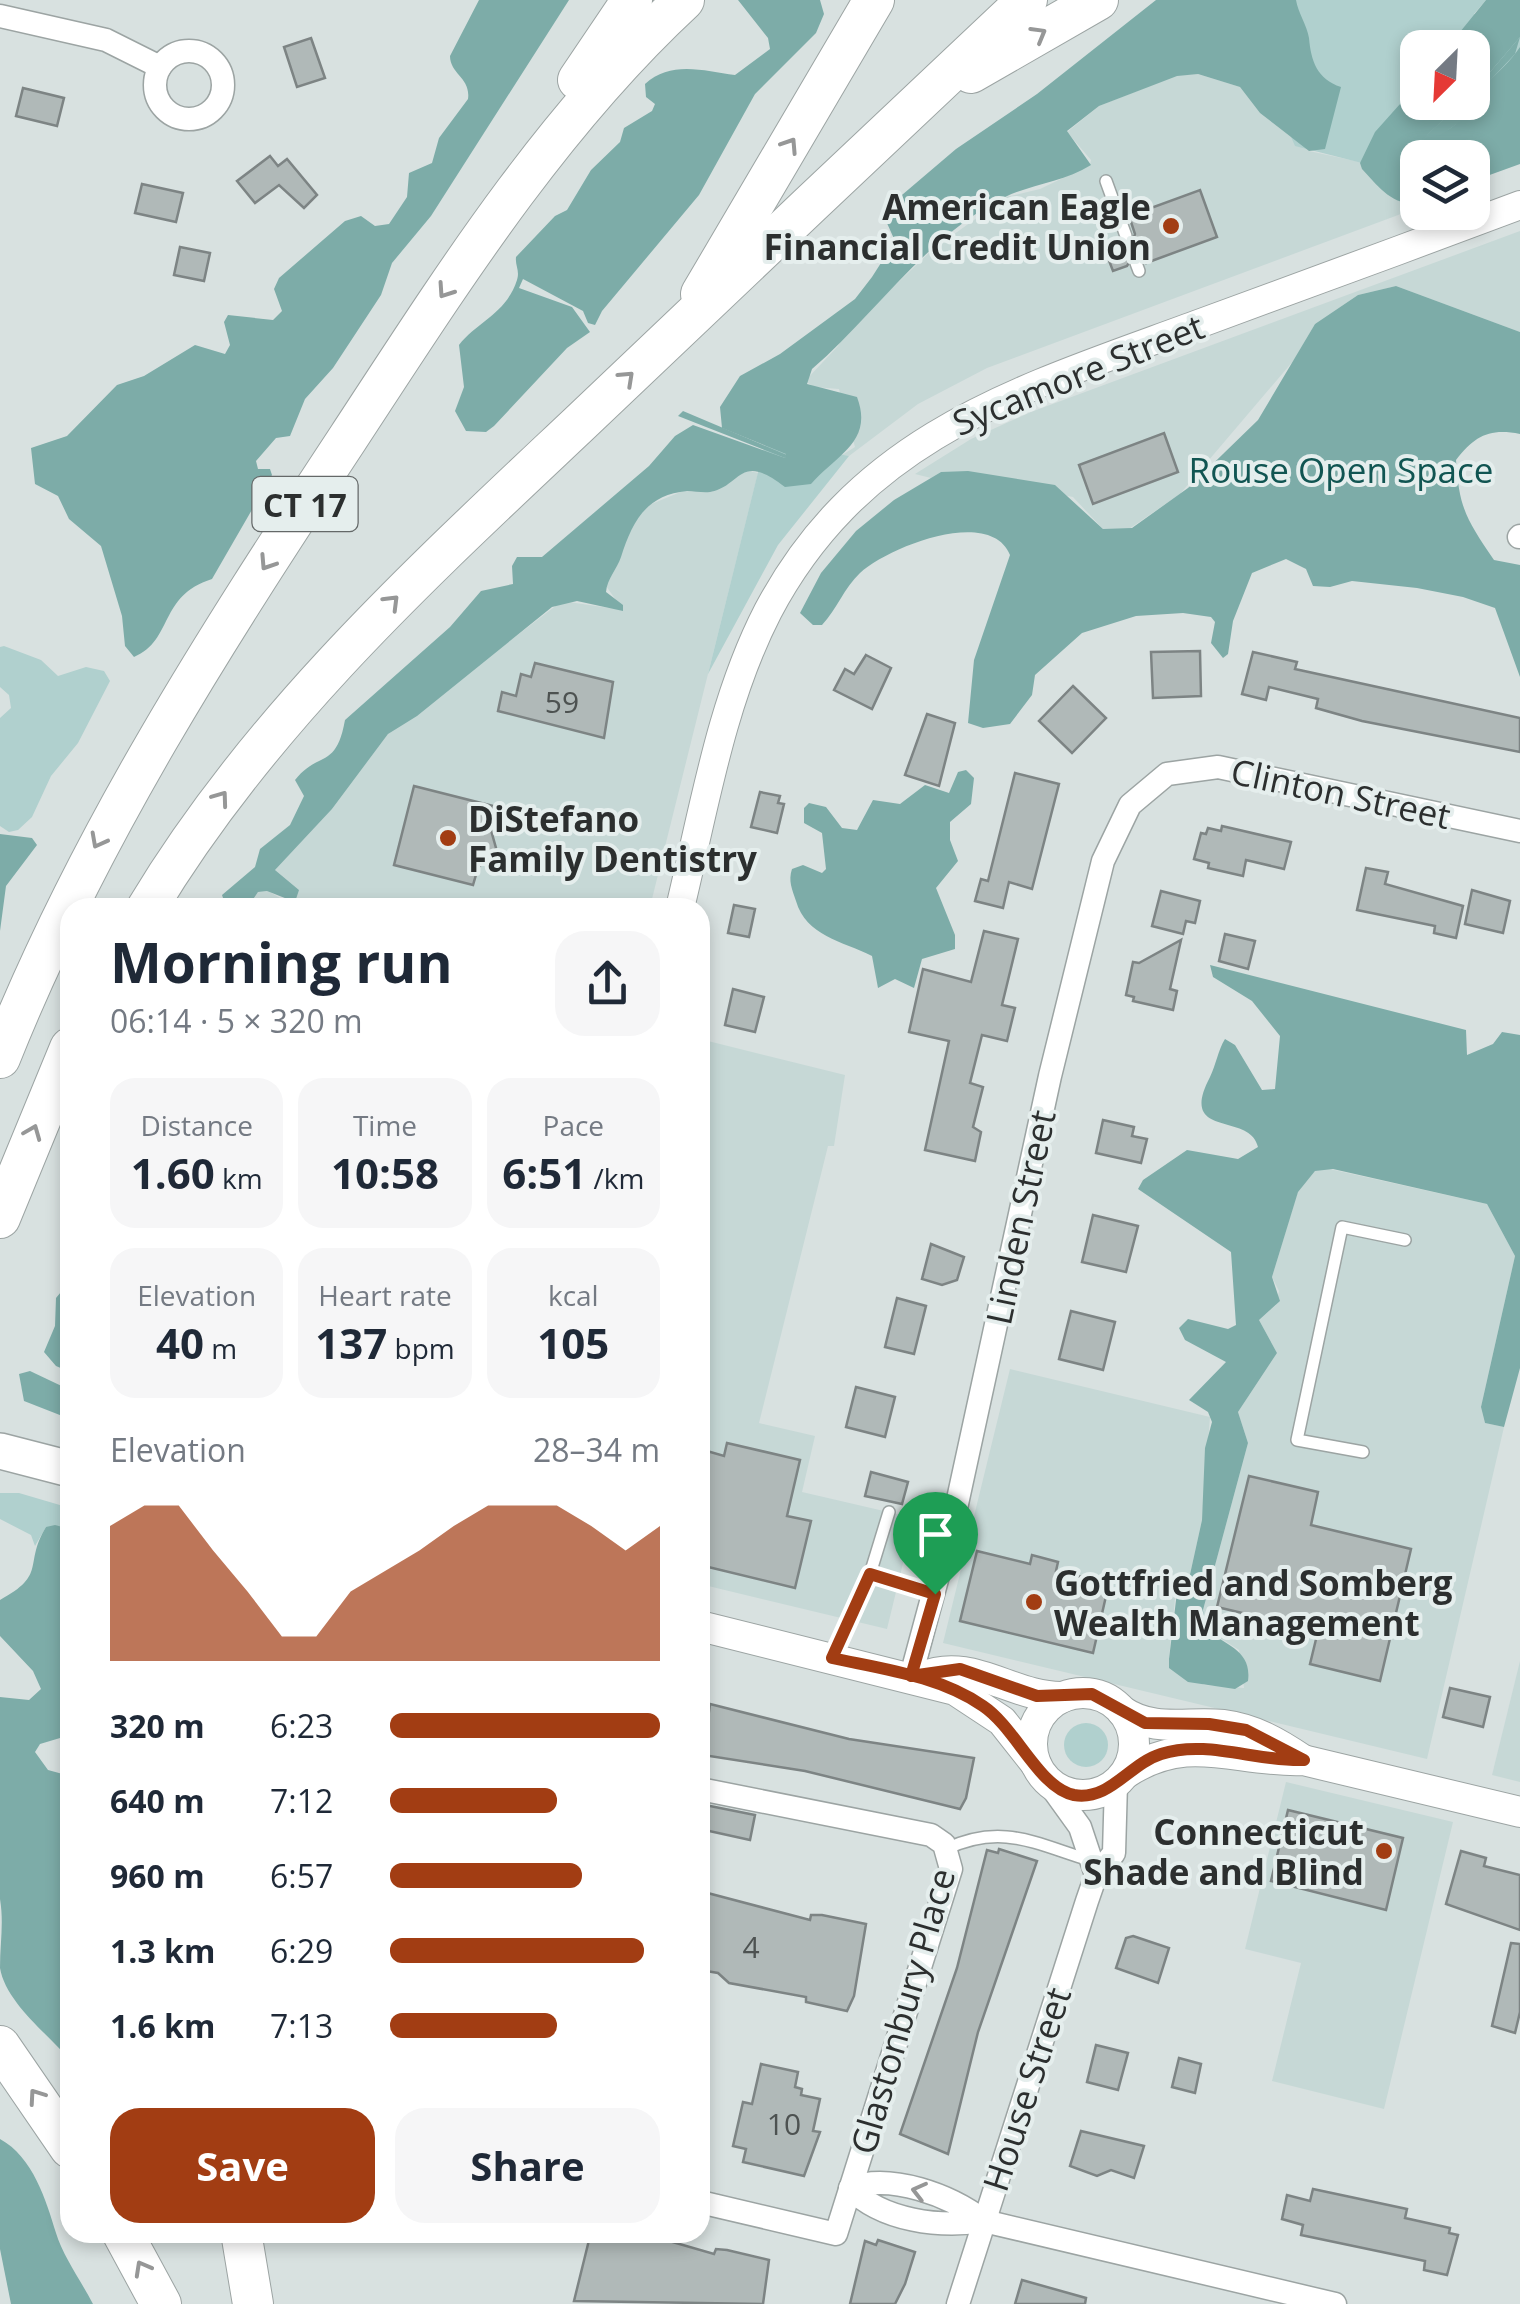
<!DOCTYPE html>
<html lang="en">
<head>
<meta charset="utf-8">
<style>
  :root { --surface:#fff; --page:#f6f6f7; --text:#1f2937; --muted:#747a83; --accent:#a23d13 }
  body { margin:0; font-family:"Open Sans",sans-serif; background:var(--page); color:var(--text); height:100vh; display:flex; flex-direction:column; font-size:38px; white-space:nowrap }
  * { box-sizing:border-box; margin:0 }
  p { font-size:32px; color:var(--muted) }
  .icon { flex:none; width:55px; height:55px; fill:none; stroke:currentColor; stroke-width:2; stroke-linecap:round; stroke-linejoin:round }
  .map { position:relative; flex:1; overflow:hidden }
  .sheet { position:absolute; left:60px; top:898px; width:650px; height:1345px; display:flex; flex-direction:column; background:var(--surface); border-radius:30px; box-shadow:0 5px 15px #0003 }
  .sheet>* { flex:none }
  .needle { width:65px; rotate:204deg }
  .fabs { position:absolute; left:1400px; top:30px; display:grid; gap:20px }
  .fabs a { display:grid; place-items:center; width:90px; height:90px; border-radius:20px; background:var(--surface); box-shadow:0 5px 15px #0003; font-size:50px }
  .pin { position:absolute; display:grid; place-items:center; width:85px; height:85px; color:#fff; margin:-102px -42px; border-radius:50% 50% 50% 0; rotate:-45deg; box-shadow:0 0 10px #0007 }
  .pin .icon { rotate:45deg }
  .round { display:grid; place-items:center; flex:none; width:105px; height:105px; border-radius:30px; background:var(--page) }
  .overview { display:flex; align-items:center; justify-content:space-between; height:170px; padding:0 50px }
  h1 { font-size:55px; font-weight:700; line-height:75px }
  .metrics { display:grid; grid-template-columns:repeat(3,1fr); gap:15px; height:170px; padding:10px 50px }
  .metrics div { display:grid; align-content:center; border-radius:25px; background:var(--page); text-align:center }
  .metrics b { font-size:42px; font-weight:700 }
  .metrics small { font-size:28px; font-weight:400 }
  .metrics p { font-size:28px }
  .chart { height:280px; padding:20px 50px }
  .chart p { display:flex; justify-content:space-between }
  .chart svg { width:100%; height:180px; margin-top:10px; fill:var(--accent); opacity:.7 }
  .action { display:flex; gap:20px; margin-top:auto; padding:20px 50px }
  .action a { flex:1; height:115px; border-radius:30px; background:var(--accent); color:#fff; font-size:40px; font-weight:700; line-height:115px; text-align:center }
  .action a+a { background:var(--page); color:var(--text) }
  ul { padding:0 50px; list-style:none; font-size:32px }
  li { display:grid; grid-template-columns:160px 120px 1fr; align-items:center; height:75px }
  li i { height:25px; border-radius:12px; background:var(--accent) }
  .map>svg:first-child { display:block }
</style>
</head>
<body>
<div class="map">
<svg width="1520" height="2304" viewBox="0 0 1520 2304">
  <rect width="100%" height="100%" fill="#d8e1e0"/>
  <g fill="#c6d8d6">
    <polygon points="1198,74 1240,87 1260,113 1309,151 1360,162 1406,204 1417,203 1417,208 987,368 918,404 849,456 842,455 855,447 839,389 814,387 805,381 838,346 844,334 932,250 1006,197 1040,189 1090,165 1091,160 1067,132 1099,106 1177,75"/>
    <polygon points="1520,231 1520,332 1396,286 1358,295 1315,324 1294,360 1180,494 1129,529 1103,529 1073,497 941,472 931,478 915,474 971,439 1031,412"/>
    <polygon points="750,471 758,473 650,907 248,908 258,892 268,891 287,902 299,890 275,870 332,809 388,734 562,601 623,610 606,586 618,564 627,531 649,505 683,491 713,492 737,474"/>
    <polygon points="700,1039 845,1075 834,1146 828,1146 759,1423 815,1436 802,1492 914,1518 887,1629 700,1584"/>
    <polygon points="1325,1168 1487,1204 1515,1256 1481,1407 1485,1423 1504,1427 1427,1759 943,1643 1010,1369 1210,1417 1202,1520 1189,1579 1175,1599 1169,1658 1204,1685 1244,1688 1239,1650 1206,1629 1203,1610 1248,1443 1238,1412 1277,1353 1259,1320 1276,1305 1279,1291 1272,1277 1298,1191 1315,1171"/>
    <polygon points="1520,1661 1520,1782 1492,1775"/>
    <polygon points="1286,1782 1453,1822 1384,2109 1272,2081 1301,1963 1245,1949"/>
  </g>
  <g fill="#b0d0ce" fill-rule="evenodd">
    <path d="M1272,0H1486L1474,14L1520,26V144L1472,158H1418L1417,177L1295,146L1240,19ZM1418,48H1472V102H1418Z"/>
    <polygon points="766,440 849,456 778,545 708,674"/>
    <polygon points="4,646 41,660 58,676 86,667 104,671 110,681 78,743 51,776 32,817 18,830 9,832 0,826 0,718 11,708 9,695 0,687 0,647"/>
    <polygon points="0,1493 19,1493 70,1508 70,1529 46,1527 35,1546 31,1535 0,1519"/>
    <circle cx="1086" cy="1745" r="22"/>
  </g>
  <g fill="#7daca8">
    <path d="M479,0H569L431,216L392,263L381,295L333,368L305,399L290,436L276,438L256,461L258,469H270L272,475L212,579C158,596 174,640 134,657L125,646L122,616L101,546L69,519L58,496L35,484L31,448L67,436L117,385L144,376L195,345L225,354L230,345L224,322L228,315L273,320L282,311L274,289L279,278L345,221L361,216L375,226L389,224L407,197L409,173L432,163L439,138L468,99C471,78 450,74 450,56Z"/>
    <path d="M738,0H820L824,14L816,33L755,94L699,195L602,311L595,325L588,323L583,311L523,279L519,288L572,307L590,332L567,348L494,426L486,432L466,431L455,411L464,387L459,345C478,321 506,314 517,280C520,270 515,266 516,257L555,216L567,210L591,170L620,142L624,128L652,111L655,104L646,97L645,84C671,60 704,71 735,75L770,49L768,38Z"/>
    <path d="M1156,0H1296C1298,13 1307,25 1309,38C1311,61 1317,79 1341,87L1325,149L1309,151L1260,113L1240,87L1198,74L1177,76L1099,106L1067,131L1091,165C1064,182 1032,184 1005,197C926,236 875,315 812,369L807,384L857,397C874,442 836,455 811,484L785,487C739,451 742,486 710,492C703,493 694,491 687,491C645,495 632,523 621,557C617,569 607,579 606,592L623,605V611L577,601L552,607L417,716L388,734L332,809L275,870L299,890L295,902L267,891L258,892L248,907H226L222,895L255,867L260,849L290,825L304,796L295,780C319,750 336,770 345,720L450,627L481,591L513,584L512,566L517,557H542L649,466L675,436L693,425L785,458L786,454L722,428L720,407L740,376L780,354L855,299L872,277L895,241L882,212L956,149L1037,94Z"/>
    <polygon points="1486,0 1520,0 1520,37 1473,92 1472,48 1447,48"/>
    <path d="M1520,47V164L1473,181L1472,158H1418L1417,203C1392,206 1378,186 1362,169L1360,163L1375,132L1417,85L1418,102L1462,103L1427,135C1461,134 1467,107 1486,84C1498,72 1511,61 1520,47Z"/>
    <path d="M1396,286L1520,332V434C1489,428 1475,436 1456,460C1459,509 1467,520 1494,560L1520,565V677L1495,608L1463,597L1417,588L1352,581L1330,587L1313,586L1306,569L1286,559L1252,573L1233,621L1228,654L1223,658L1211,643L1215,622L1211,617L1183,613L1136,616L1082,633L1035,675L1032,695L1010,724L983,728L968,723L974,660L1010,555C990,506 887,548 860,573C844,588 837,609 822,625H813L800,613L821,573L856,531L894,500L941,472L968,471L1055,485L1103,529L1132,528L1188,488L1258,420L1315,324L1358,295Z"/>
    <path d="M966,770L974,778L971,804L950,822V840L958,861L936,888L955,935V949L922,959L914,988L895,979L878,988L872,956C842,941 806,936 796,901C792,889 788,881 792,869L803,865L822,873L826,869L822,833L804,823V808L809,803L826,807L842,828L857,830L873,800L900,804L925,785L949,793L958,772Z"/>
    <polygon points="0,834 32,838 37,845 6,886 0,931"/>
    <path d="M1210,965L1466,1030L1467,1055L1493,1044L1502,1032L1520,1035V1368L1504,1427L1485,1423L1481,1407L1515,1256L1487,1204L1333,1169L1315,1171L1298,1192L1272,1277L1280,1301L1259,1320L1277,1353L1238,1412L1248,1443L1203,1610L1206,1629C1226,1646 1252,1650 1248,1681L1235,1689L1188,1682L1169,1668V1659L1177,1592L1189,1579L1202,1520L1205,1448L1212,1422L1208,1412L1189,1400L1226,1362L1185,1340L1179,1328L1188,1319L1228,1329L1236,1325L1231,1252L1138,1189L1143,1180L1187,1150L1238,1159L1258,1147C1250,1111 1177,1140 1210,1077C1216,1065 1218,1050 1225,1039L1235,1045L1262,1090L1275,1089L1280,1036L1252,1001L1213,977Z"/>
    <polygon points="70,1281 70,1372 56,1366 44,1352 55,1326 56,1298"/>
    <polygon points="30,1371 70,1390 70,1419 24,1401 19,1374"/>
    <path d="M55,1525L70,1529V1735L40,1744L35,1752L48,1770L70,1776V2060C48,2034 6,2003 0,1968C0,1943 4,1923 0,1899V1697L29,1700L41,1689L33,1671L0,1636V1600C48,1574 23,1565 46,1527Z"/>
    <path d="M0,2139C33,2157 46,2200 56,2233C63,2256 81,2281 93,2304H11L0,2249Z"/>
  </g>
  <g fill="#7eada9">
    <polygon points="1520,37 1515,54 1483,88 1464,119 1441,135 1422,139 1462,103 1472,102 1473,92"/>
    <polygon points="683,411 787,455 785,458 678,416"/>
  </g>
  <g fill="#b0b9b8" stroke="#7d8484" stroke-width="2.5">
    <polygon points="311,38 325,78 297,87 284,47"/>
    <polygon points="23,88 64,98 57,126 16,116"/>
    <polygon points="270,156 278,166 287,159 317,195 304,208 279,185 255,203 237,181"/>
    <polygon points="142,184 183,193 176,222 135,213"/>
    <polygon points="1200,190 1217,237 1146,263 1134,254 1127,266 1113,271 1103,245 1117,240 1123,245 1132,243 1135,234 1129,216"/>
    <polygon points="180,247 210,253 204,281 174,275"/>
    <polygon points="1164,433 1178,472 1093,504 1079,465"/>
    <polygon points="1200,651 1201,696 1153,698 1151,652"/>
    <polygon points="1253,652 1297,662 1295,669 1520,718 1520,752 1362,721 1316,708 1318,699 1269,687 1266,700 1242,694"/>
    <polygon points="866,655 891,668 872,709 834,690 845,669 854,674"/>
    <polygon points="535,663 613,682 604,738 498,711 502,692 516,696 521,674 531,677"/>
    <polygon points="1073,686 1106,718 1072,753 1039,721"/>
    <polygon points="927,714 955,723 939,786 905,775"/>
    <polygon points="1015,773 1059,784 1032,889 1009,882 1003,908 975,901 981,879 988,881"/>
    <polygon points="414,786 493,806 489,823 496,848 478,868 473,885 394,865"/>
    <polygon points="760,792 780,796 778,803 784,804 777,833 751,827"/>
    <polygon points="1222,826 1291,842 1284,869 1246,860 1243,876 1208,868 1209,863 1194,859 1201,833 1206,834 1208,828 1221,831"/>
    <polygon points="1366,868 1388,872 1385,884 1463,906 1456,938 1434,933 1435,926 1357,910"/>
    <polygon points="1472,890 1510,901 1503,933 1465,924"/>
    <polygon points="1161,891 1200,901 1195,923 1186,921 1183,934 1152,926"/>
    <polygon points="734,905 755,909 749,937 728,933"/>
    <polygon points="984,931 1018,939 1002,1005 1015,1008 1007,1041 982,1035 970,1083 983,1087 973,1127 981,1132 975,1161 925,1150 949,1041 909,1032 923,969 971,982"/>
    <polygon points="1225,934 1255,941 1248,969 1219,961"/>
    <polygon points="1181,940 1170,989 1177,991 1173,1010 1133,1001 1134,997 1126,995 1133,962 1139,963"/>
    <polygon points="733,989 764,997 755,1032 725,1025"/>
    <polygon points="1103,1120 1134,1127 1132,1136 1147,1139 1141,1163 1096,1153"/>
    <polygon points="1093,1215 1138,1226 1126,1272 1082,1262"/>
    <polygon points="931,1244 964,1257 957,1280 942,1285 922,1279"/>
    <polygon points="897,1298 926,1306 914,1354 885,1347"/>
    <polygon points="1071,1311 1115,1322 1103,1370 1059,1359"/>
    <polygon points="856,1387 895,1397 885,1437 846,1427"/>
    <polygon points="727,1443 800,1460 787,1516 811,1521 795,1588 700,1565 700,1449 724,1456"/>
    <polygon points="871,1472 908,1482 902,1504 865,1496"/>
    <polygon points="1249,1476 1318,1492 1311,1525 1411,1549 1380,1681 1310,1664 1318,1631 1217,1607"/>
    <polygon points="977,1551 1030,1564 1032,1555 1058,1562 1056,1571 1109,1583 1093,1653 960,1621"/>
    <polygon points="1450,1688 1490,1697 1483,1727 1443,1717"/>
    <polygon points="710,1704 849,1739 974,1758 966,1798 960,1809 805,1771 703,1755"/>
    <polygon points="700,1804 755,1815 750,1840 700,1829"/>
    <polygon points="1288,1810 1403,1838 1386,1910 1271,1881"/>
    <polygon points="999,1849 1037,1861 978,2032 948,2154 900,2134 957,1968 987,1850 998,1853"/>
    <polygon points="1461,1851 1486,1858 1484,1866 1520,1875 1520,1930 1446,1904"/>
    <polygon points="700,1891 810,1920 811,1915 822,1915 866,1924 854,1996 847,2011 806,2002 806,1997 729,1983 718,1973 700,1970"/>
    <polygon points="1133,1936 1169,1948 1158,1983 1116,1968 1126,1938"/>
    <polygon points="1511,1943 1520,1944 1520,2012 1515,2033 1492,2026"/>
    <polygon points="1096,2045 1128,2053 1118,2090 1087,2082"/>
    <polygon points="1179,2058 1201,2064 1195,2093 1172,2087"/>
    <polygon points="761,2064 798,2072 795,2087 802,2089 801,2095 820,2099 813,2131 820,2132 804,2176 743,2162 746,2149 733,2146 743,2102 752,2104"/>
    <polygon points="1081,2131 1144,2146 1134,2178 1111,2170 1097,2176 1070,2166"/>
    <polygon points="1313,2189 1407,2209 1405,2218 1450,2228 1449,2233 1458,2235 1447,2275 1424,2270 1425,2261 1301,2235 1303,2225 1282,2219 1287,2195 1310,2201"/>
    <polygon points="591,2232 638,2232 714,2254 716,2249 727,2250 769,2260 763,2304 574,2301"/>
    <polygon points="878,2240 915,2252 905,2284 895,2304 850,2304 865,2241 876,2245"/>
    <polygon points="1022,2280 1086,2298 1085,2304 1015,2304"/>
  </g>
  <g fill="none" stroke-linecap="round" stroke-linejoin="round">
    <defs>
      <g id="service">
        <polyline points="1106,181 1126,236"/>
        <polyline points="1136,263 1139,271"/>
        <polyline points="1363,1452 1297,1440 1342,1227 1405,1240"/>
        <polyline points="870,1574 935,1595"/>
        <polyline points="832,1658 870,1574 889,1512"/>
        <path d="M946,1849C1001,1823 1034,1843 1089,1860"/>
      </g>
      <g id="minor">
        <polyline points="0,16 106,40 160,67"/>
        <circle cx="189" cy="85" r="34"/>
        <polyline points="1519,537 1520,536"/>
        <polyline points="911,1676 955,1513 1050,1076 1103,861 1130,805 1167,774 1218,767 1520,831"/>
        <polyline points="1044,1777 1080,1827 1096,1875"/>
        <polyline points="700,1789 931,1835 944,1844 951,1869 836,2234 700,2202"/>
        <path d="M984,2221C950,2195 891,2173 850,2188C882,2221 940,2228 984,2221L1335,2304"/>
        <polyline points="958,2304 1087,1901 1096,1875 1114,1853 1116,1783"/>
      </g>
      <path id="tertiary" d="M680,908C704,809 721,702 768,611C862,433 1025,388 1201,323C1307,284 1414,245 1520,205"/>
      <g id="secondary">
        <polyline points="700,1626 955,1690 1002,1721 1036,1764"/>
        <path d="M922,1677C972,1656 1012,1698 1063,1697"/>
        <circle cx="1083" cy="1744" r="51"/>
        <path d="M1122,1711C1154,1733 1188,1721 1223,1725C1254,1729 1278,1743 1303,1760"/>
        <path d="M1126,1773C1190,1731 1236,1763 1303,1760L1520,1812"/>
      </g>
      <polyline id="primary" points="0,1451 70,1469"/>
      <g id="motorway">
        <polyline points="971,73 1098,0"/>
        <polyline points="578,80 632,0"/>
        <polyline points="701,294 874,0"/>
        <path d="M147,908C260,720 420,574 578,425C727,283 877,141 1027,0"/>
        <path d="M0,1058C89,835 217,637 348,438C449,284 548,126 684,0"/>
        <polyline points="0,1218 70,1048"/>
        <polyline points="0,2046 70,2148"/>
        <polyline points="122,2232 161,2304"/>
        <polyline points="241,2232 253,2304"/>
      </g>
    </defs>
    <use href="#service" stroke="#9ca4a3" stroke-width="14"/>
    <use href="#minor" stroke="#9ca4a3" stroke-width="25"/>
    <use href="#tertiary" stroke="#9ca4a3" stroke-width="30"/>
    <use href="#secondary" stroke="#9ca4a3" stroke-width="32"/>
    <use href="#primary" stroke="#9ca4a3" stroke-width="38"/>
    <use href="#motorway" stroke="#9ca4a3" stroke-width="42"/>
    <use href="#service" stroke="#fff" stroke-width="11"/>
    <use href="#minor" stroke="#fff" stroke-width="22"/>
    <use href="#tertiary" stroke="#fff" stroke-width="28"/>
    <use href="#secondary" stroke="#fff" stroke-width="30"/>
    <use href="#primary" stroke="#fff" stroke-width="35"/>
    <use href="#motorway" stroke="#fff" stroke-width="40"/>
  </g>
  <defs><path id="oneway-chevron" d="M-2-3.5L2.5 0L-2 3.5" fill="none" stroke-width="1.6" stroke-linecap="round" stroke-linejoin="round" transform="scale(2.5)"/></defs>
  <g stroke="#969797">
    <use href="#oneway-chevron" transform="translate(1039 34) rotate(-30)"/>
    <use href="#oneway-chevron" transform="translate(790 145) rotate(-57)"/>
    <use href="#oneway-chevron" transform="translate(445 291) rotate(124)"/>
    <use href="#oneway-chevron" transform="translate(627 378) rotate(-43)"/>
    <use href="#oneway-chevron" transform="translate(267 563) rotate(123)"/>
    <use href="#oneway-chevron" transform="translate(392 602) rotate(-45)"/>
    <use href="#oneway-chevron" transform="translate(221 798) rotate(-54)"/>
    <use href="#oneway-chevron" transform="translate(98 841) rotate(118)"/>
    <use href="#oneway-chevron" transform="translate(33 1132) rotate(-68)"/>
    <use href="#oneway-chevron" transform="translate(36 2096) rotate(-125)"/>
    <use href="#oneway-chevron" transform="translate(919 2191) rotate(-166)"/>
    <use href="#oneway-chevron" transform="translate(142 2268) rotate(-119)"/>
  </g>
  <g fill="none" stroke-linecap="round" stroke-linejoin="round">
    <defs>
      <path id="route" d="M935,1594L911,1676L960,1669L1037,1696L1092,1694L1145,1723L1209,1724L1246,1730L1304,1760C1256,1762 1207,1739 1161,1754C1129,1764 1110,1801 1074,1795C1039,1788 1016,1728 983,1706C940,1676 883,1669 832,1658L870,1574L935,1594"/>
    </defs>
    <use href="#route" stroke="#fff" stroke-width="20"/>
    <use href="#route" stroke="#a23d13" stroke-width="12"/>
  </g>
  <g fill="#a23d13" stroke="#e5eeed" stroke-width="4">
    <circle cx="1171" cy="226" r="10"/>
    <circle cx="448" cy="838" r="10"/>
    <circle cx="1034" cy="1602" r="10"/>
    <circle cx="1384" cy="1851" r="10"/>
  </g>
  <g text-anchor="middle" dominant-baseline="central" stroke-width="8" stroke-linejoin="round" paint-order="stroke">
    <g font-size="30" fill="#4d5251">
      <text x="562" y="701">59</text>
      <text x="751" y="1946">4</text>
      <text x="784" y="2123">10</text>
    </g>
    <rect fill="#e5eeed" stroke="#646868" stroke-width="2.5" x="252.5" y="477" width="105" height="54" rx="8"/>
    <g font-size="32" font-weight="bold" fill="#2c2f2f">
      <text x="305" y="504">CT 17</text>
    </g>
    <g font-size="35" font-weight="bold" fill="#2c2f2f" stroke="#e5eeed" text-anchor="end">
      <text x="1151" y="206">American Eagle<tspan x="1151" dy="40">Financial Credit Union</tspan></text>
      <text x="468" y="818" text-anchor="start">DiStefano<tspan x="468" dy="40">Family Dentistry</tspan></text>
      <text x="1054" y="1582" text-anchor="start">Gottfried and Somberg<tspan x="1054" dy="40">Wealth Management</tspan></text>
      <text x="1364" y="1831">Connecticut<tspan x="1364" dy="40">Shade and Blind</tspan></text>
    </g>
    <g font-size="35" fill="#2c2f2f" stroke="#e5eeed">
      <text transform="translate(1078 374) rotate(-22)">Sycamore Street</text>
      <text transform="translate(1341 793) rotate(12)">Clinton Street</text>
      <text transform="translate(1020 1217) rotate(-78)">Linden Street</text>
      <text transform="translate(902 2011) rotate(-74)">Glastonbury Place</text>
      <text transform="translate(1026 2089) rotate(-72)">House Street</text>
    </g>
    <g font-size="35" fill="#115552" stroke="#e5eeed">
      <text x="1341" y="469">Rouse Open Space</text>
    </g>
  </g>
</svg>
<div class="fabs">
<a><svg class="needle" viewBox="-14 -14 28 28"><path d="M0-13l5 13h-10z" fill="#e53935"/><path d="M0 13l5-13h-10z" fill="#747a83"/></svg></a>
<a><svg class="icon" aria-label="layers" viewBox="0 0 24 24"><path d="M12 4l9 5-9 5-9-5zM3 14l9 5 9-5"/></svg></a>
</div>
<div class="pin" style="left:935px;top:1594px;background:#1e9e55"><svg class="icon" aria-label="arrive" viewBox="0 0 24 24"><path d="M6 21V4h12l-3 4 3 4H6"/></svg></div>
<section class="sheet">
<div class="overview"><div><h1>Morning run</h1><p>06:14 · 5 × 320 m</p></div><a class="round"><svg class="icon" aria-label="share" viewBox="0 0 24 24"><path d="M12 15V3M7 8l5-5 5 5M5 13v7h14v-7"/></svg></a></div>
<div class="metrics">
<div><p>Distance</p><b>1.60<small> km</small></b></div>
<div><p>Time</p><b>10:58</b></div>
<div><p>Pace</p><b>6:51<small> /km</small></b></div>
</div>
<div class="metrics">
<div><p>Elevation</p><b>40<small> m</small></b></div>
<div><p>Heart rate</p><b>137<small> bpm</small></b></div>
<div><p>kcal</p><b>105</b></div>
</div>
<div class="chart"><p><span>Elevation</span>28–34 m</p>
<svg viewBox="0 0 160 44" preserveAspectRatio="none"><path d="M0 44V11L10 6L20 6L30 17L40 27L50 38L60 38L70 27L80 22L90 17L100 11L110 6L120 6L130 6L140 11L150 17L160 11V44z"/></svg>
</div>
<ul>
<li><b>320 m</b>6:23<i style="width:100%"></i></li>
<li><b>640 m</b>7:12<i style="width:62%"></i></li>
<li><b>960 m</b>6:57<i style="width:71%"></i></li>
<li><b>1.3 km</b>6:29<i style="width:94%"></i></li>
<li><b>1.6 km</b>7:13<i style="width:62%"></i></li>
</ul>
<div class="action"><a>Save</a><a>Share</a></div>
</section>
</div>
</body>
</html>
